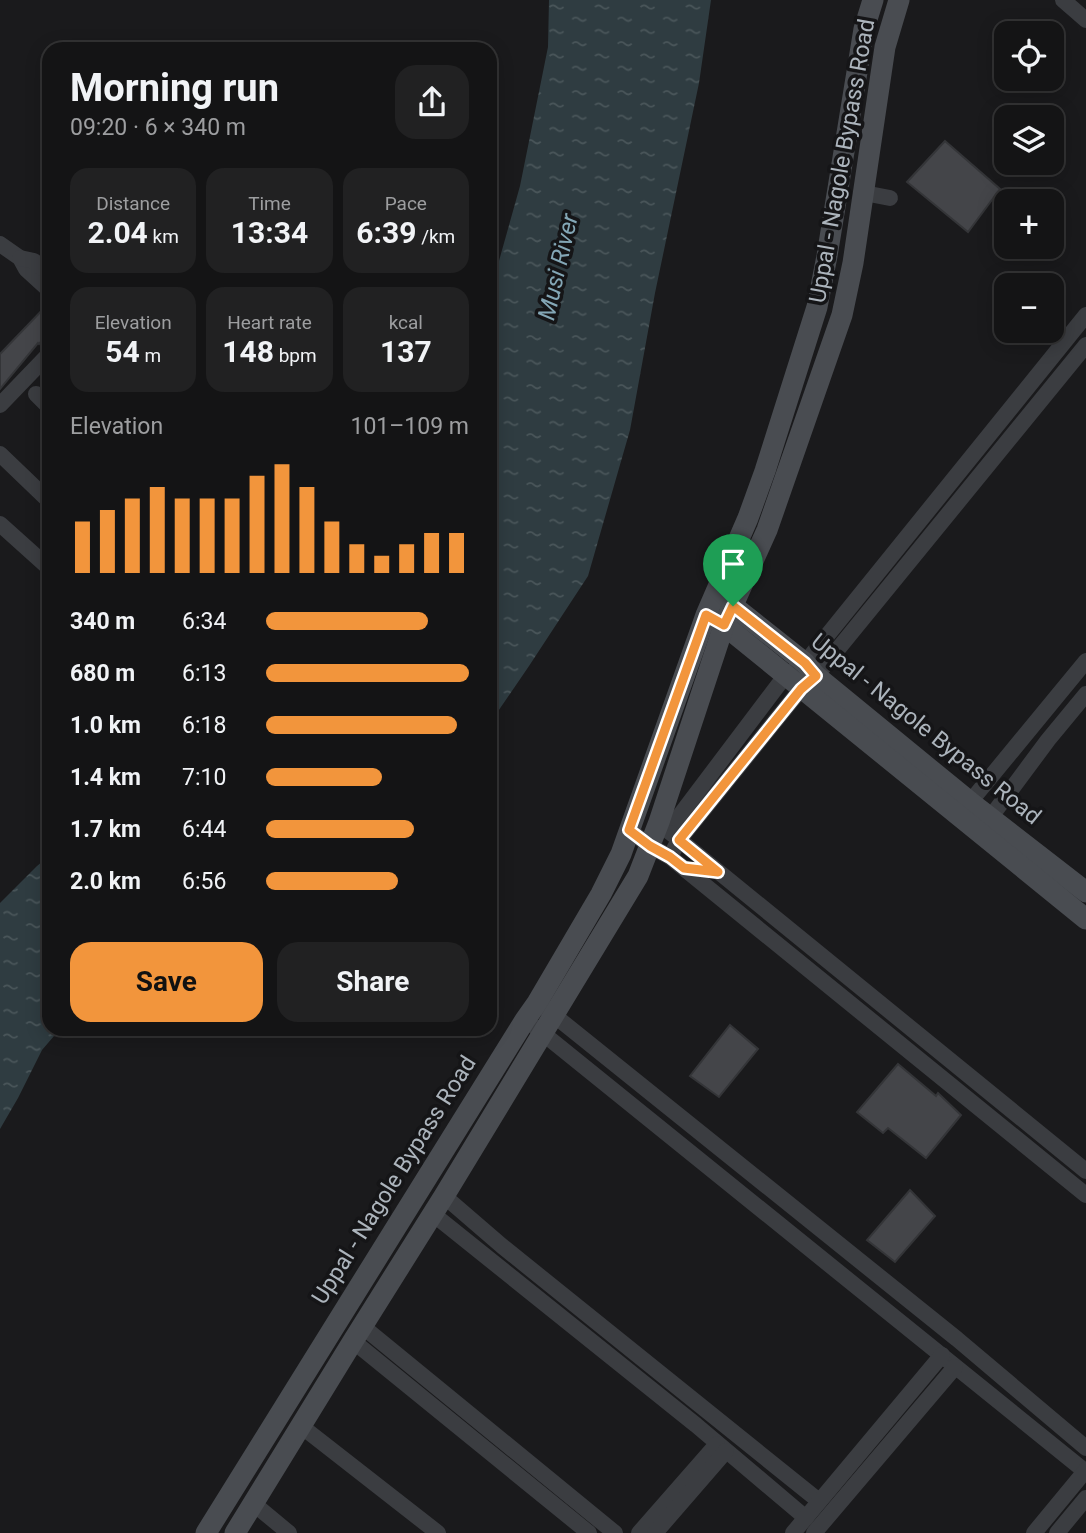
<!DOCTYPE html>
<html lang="en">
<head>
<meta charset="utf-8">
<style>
  :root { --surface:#141415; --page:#212122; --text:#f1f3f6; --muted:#9d9ea0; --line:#333334; --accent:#f2953c }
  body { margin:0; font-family:Roboto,sans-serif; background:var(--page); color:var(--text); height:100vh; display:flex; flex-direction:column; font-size:26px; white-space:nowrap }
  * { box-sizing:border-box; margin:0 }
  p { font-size:23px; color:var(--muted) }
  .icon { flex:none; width:38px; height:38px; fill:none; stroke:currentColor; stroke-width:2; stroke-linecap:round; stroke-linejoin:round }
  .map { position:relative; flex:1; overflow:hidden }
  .side { position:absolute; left:42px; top:42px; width:455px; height:994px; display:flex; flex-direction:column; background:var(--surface); border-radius:21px; box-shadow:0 4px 18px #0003,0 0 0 2px var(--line) }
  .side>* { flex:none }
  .buttons { position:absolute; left:994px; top:21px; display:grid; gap:14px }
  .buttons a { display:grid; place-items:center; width:70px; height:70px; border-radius:14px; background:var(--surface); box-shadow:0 4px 18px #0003,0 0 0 2px var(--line); font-size:35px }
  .pin { position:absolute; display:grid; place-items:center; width:60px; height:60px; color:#fff; margin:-72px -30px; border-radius:50% 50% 50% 0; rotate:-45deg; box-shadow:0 0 7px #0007 }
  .pin .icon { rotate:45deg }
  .round { display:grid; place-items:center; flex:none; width:74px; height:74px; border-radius:21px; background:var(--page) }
  .summary { display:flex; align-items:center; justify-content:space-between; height:119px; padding:0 28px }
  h1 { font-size:38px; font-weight:700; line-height:52px }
  .figures { display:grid; grid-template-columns:repeat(3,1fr); gap:10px; height:119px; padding:7px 28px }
  .figures div { display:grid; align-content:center; border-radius:18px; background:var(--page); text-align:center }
  .figures b { font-size:30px; font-weight:700 }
  .figures small { font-size:19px; font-weight:400 }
  .figures p { font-size:19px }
  .chart { height:196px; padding:14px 28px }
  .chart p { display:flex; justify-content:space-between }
  .chart svg { width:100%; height:126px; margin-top:7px; stroke:var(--accent); stroke-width:6 }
  .cta { display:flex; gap:14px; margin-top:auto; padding:14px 28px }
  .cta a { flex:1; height:80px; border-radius:21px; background:var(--accent); color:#111; font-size:28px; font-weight:700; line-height:80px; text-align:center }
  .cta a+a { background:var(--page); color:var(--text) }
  ul { padding:0 28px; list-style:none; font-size:23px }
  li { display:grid; grid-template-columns:112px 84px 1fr; align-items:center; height:52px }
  li i { height:18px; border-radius:9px; background:var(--accent) }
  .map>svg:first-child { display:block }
</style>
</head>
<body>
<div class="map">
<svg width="1086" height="1533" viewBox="0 0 1086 1533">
  <defs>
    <pattern id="water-ripples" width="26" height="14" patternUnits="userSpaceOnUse" patternTransform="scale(1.75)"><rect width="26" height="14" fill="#2f3c41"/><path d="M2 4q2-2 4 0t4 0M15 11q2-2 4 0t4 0" fill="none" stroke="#4a565a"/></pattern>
  </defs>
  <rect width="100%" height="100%" fill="#1a1a1c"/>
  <g fill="url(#water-ripples)">
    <polygon points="549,0 711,0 699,83 655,293 630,430 588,576 529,666 490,723 490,293 520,186 548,47"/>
    <polygon points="49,856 49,1029 60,1029 42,1050 18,1098 0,1129 0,903 37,866"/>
  </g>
  <g fill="#444549" stroke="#343538" stroke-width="2">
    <polygon points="945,141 1000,189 968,232 907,182"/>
    <polygon points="49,303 49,332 39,344 38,343 0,389 0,354"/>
    <polygon points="730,1025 758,1049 719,1097 690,1076"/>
    <polygon points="898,1064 936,1096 938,1093 961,1115 926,1158 888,1128 883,1133 857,1112"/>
    <polygon points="910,1190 935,1216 895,1262 867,1240"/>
  </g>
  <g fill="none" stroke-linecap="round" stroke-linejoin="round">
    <g stroke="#3b3d41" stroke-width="16">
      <polyline points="1063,0 1086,20"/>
      <polyline points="864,193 890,198"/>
      <polyline points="0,244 20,258 26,269 49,290"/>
      <polyline points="20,258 34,261 49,274"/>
      <polyline points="36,394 49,407"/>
      <polyline points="0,405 49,354"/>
      <polyline points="0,454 49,501"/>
      <polyline points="0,524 49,568"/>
      <polyline points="970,802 1086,661"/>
      <polyline points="990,818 1048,740 1086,694"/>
      <polyline points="629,830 650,846 670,857 1086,1195"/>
      <polyline points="668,831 785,676 805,663 1086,315"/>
      <polyline points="671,833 1086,1171"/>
      <polyline points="670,857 679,840 801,689 816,676 1086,345"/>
      <polyline points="545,1008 957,1339 1086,1448"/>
      <polyline points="535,1027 1086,1472"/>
      <polyline points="444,1196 502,1246 819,1501"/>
      <polyline points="433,1214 696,1425 806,1518"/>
      <polyline points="362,1326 615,1533"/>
      <polyline points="353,1341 589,1533"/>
      <polyline points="301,1426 438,1533"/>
      <polyline points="254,1504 289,1533"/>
      <polyline points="639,1533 717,1444"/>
      <polyline points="655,1533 726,1451"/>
      <polyline points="793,1533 942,1355"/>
      <polyline points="814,1533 955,1367"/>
      <polyline points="1034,1533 1086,1470"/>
      <polyline points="1057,1533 1086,1498"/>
    </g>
    <g stroke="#494c51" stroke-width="21">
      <polyline points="723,598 805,663 816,676 970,802 1086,892"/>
      <polyline points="714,619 724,625 1086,919"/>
      <polyline points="206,1533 525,1020 537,1003 601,894 621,854 706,615 748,518 765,471 817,307 827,256 864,29 873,0"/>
      <polyline points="235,1533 353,1341 444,1196 638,876 659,822 724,625 767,530 842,315 853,263 885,47 899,0"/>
    </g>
  </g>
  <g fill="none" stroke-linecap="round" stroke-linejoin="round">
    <defs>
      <polygon id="route" points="733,606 805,663 816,676 801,689 679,840 718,872 684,868 670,857 650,846 629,830 706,615 724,625"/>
    </defs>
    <use href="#route" stroke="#fff" stroke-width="14"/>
    <use href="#route" stroke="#f2953c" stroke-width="9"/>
  </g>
  <g text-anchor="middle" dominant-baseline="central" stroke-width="7" stroke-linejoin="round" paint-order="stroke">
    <g font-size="23" fill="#acb4bc" stroke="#151517">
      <text transform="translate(842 161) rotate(-80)">Uppal - Nagole Bypass Road</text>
      <text transform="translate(926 729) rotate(39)">Uppal - Nagole Bypass Road</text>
      <text transform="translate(394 1180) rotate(-58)">Uppal - Nagole Bypass Road</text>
    </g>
    <g font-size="24" font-style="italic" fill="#84a7b6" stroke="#151517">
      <text transform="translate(558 267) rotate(-77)">Musi River</text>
    </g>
  </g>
</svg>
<div class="buttons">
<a><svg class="icon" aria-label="locate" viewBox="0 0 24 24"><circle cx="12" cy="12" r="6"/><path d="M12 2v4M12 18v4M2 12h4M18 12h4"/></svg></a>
<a><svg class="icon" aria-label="layers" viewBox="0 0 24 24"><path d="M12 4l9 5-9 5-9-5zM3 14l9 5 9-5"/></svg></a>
<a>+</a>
<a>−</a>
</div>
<div class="pin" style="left:733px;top:606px;background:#1e9e55"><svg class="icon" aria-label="arrive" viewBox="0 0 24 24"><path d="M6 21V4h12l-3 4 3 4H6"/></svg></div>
<section class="side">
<div class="summary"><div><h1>Morning run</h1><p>09:20 · 6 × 340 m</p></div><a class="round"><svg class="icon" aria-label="share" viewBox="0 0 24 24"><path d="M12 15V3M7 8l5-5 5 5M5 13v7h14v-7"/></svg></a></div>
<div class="figures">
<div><p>Distance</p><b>2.04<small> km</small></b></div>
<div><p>Time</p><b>13:34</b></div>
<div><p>Pace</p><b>6:39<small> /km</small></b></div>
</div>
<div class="figures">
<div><p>Elevation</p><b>54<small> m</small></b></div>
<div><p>Heart rate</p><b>148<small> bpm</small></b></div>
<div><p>kcal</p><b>137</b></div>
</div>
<div class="chart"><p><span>Elevation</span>101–109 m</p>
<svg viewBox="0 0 160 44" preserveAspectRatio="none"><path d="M5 44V26M15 44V22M25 44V18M35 44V14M45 44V18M55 44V18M65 44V18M75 44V10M85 44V6M95 44V14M105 44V26M115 44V34M125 44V38M135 44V34M145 44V30M155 44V30"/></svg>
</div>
<ul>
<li><b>340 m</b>6:34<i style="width:80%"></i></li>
<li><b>680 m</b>6:13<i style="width:100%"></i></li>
<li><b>1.0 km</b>6:18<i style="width:94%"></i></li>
<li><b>1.4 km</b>7:10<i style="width:57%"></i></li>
<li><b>1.7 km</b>6:44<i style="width:73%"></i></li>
<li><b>2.0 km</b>6:56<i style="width:65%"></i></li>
</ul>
<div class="cta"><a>Save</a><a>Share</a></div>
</section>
</div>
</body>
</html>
